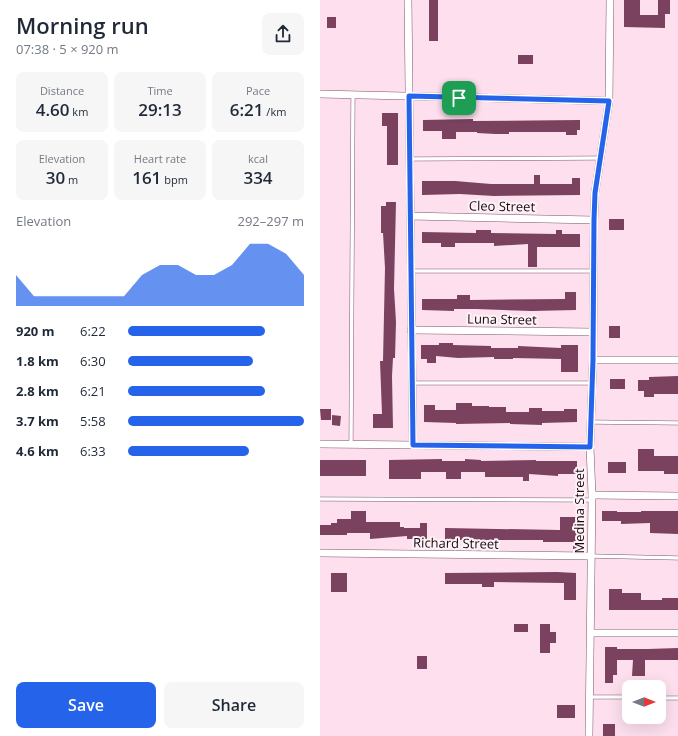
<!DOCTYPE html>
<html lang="en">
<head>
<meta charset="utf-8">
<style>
  :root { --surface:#fff; --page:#f6f6f7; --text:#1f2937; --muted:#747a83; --accent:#2563eb }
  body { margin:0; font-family:"Open Sans",sans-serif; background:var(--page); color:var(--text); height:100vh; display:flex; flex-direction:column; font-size:15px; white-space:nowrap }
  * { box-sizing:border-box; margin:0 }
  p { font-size:13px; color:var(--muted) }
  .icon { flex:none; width:22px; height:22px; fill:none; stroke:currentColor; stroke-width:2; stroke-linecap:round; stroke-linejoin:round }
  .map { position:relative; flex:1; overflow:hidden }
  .sheet { display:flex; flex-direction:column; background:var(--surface); width:320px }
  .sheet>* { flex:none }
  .needle { width:26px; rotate:90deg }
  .tools { position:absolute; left:302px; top:680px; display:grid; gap:8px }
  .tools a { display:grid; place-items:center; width:44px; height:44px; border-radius:8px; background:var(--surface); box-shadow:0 4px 16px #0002; font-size:20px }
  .pin { position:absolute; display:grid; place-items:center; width:34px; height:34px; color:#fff; margin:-17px; border-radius:8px; box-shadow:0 2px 6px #0006 }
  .round { display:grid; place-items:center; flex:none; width:42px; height:42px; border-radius:8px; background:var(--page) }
  .headline { display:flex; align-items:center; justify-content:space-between; height:68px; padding:0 16px }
  h1 { font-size:22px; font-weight:600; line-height:30px }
  .stats { display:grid; grid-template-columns:repeat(3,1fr); gap:6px; height:68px; padding:4px 16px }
  .stats div { display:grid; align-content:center; border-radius:8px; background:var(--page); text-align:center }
  .stats b { font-size:17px; font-weight:600 }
  .stats small { font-size:11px; font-weight:400 }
  .stats p { font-size:11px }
  .chart { height:112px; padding:8px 16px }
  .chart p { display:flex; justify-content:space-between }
  .chart svg { width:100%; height:72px; margin-top:4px; fill:var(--accent); opacity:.7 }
  .action { display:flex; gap:8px; margin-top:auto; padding:8px 16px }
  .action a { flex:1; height:46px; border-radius:8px; background:var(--accent); color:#fff; font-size:16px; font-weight:600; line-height:46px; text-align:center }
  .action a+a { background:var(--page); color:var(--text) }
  ul { padding:0 16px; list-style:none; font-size:13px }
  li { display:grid; grid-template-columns:64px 48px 1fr; align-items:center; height:30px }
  li i { height:10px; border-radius:5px; background:var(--accent) }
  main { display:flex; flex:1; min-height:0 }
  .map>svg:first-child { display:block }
</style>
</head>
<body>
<main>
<section class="sheet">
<div class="headline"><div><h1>Morning run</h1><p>07:38 · 5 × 920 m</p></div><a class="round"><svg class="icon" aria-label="share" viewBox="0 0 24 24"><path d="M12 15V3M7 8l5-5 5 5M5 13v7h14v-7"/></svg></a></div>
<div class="stats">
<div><p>Distance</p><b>4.60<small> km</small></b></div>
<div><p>Time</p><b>29:13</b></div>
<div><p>Pace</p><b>6:21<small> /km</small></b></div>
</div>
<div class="stats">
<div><p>Elevation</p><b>30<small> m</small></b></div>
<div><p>Heart rate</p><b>161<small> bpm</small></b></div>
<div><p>kcal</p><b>334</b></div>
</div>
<div class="chart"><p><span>Elevation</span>292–297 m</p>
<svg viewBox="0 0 160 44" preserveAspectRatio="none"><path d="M0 44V25L10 38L20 38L30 38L40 38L50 38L60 38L70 25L80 19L90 19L100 25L110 25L120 19L130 6L140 6L150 12L160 25V44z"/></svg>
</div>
<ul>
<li><b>920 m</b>6:22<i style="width:78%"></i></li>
<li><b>1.8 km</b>6:30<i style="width:71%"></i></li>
<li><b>2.8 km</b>6:21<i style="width:78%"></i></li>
<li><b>3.7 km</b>5:58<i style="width:100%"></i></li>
<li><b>4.6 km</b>6:33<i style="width:69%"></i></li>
</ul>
<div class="action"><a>Save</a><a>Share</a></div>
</section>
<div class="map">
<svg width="358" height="736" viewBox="0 0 358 736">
  <rect width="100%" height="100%" fill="#fddfed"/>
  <g fill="#7b425f">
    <rect x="109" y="0" width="9" height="41"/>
    <polygon points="304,0 320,0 320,15 338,15 338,0 350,0 350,14 345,14 345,28 304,27"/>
    <rect x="7" y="17" width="9" height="11"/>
    <rect x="198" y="55" width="15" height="9"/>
    <polygon points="62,113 78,113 78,165 67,165 67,126 62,126"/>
    <polygon points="153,119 153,121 260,120 260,130 257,130 257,135 246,135 246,132 189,132 189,134 175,134 157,133 157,132 136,132 136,139 122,139 122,131 103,131 103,120"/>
    <polygon points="214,175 220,175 220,184 252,184 252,178 260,178 260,195 174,196 140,194 102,195 102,181 135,181 171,184 214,184"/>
    <polygon points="66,202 76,202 74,289 76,322 75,358 73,358 72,376 73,428 53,428 53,414 62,414 60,361 63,361 65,268 63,233 61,233 61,206 66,206"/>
    <rect x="289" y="219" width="15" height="11"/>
    <polygon points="156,230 171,230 171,233 236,234 236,230 242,230 242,234 260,234 260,247 217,247 217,267 208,267 208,244 174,246 174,243 135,243 135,247 121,247 121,243 102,243 102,232 156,233"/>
    <polygon points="245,292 256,292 256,310 212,311 156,309 134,309 134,311 102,310 102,299 137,299 137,295 150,295 150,300 245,299"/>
    <rect x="289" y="326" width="11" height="12"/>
    <polygon points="119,343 133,343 133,345 171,346 171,348 198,348 198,346 241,348 241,345 258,345 258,372 241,372 241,359 193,358 193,359 174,359 174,357 138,358 116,356 116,363 107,363 107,359 101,359 101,345 119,345"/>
    <polygon points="358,376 358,394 334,394 334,397 324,397 324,391 318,391 318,380 329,380 329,377"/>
    <rect x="290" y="379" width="15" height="10"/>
    <polygon points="136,403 152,403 152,406 169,406 169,407 186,407 186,412 209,412 209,408 222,408 222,411 244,411 244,409 257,409 257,422 222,423 222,425 190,424 190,423 136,424 136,423 104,422 104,405 115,405 115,410 136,410"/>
    <polygon points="0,409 11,409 11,420 1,420"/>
    <polygon points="12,415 21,416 20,426 12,425"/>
    <polygon points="318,449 334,449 334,456 358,456 358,474 344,474 344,471 318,471"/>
    <polygon points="122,459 122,461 145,461 145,459 161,460 161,461 216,460 216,461 257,461 257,474 238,474 238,476 209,474 209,481 203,481 203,477 165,477 165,472 141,472 141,479 126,479 126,472 101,472 101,479 69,479 69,460"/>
    <rect x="0" y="460" width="46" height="16"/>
    <rect x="288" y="462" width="18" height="11"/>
    <polygon points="31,511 46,511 46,522 80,522 80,527 84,527 84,528 100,528 100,523 107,523 107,539 87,539 87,536 50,539 50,533 27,533 27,535 0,535 0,525 11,525 11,523 17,523 17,519 31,519"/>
    <polygon points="282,511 297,511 297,512 321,512 321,511 358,511 358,534 330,533 330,523 301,524 301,521 282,521"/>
    <polygon points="240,517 257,517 257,540 262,540 262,549 253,549 253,542 223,542 223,540 125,540 125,528 240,530"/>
    <polygon points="237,572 256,573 256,600 244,600 244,583 174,582 174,587 162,587 162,584 125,584 125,573"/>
    <rect x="11" y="573" width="16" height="19"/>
    <polygon points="289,589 302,589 302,593 321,593 321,600 342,600 342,598 358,598 358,610 289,610"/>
    <rect x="194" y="624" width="14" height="8"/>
    <polygon points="220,624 230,624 230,632 236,632 236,643 230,643 230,653 220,653"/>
    <polygon points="285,647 297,647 297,649 328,649 358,648 358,660 325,660 325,676 312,676 313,660 297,660 297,675 293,675 293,683 285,683"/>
    <rect x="97" y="656" width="10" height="13"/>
    <rect x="237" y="705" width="18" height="13"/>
    <rect x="283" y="724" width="12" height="12"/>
  </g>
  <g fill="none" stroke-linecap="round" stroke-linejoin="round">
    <defs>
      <g id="lane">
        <polyline points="90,159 280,158"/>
        <polyline points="91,271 273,271"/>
        <polyline points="92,383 272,383"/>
        <polyline points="271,422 358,423"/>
        <polyline points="31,444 33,95"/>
        <polyline points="0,499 272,500"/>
        <polyline points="271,556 358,558"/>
        <polyline points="270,697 309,697"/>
        <polyline points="339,698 358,698"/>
      </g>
      <g id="street">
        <polyline points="88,0 93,445"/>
        <polyline points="0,94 289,101"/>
        <polyline points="90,216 274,220"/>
        <polyline points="91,330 273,332"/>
        <polyline points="273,360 358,360"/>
        <polyline points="0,444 270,447"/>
        <polyline points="272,495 358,496"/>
        <polyline points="0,553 271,556"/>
        <polyline points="271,633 358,633"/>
        <polyline points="269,736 272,495 270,447 273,360 274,220 275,193 289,101 290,0"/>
      </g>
    </defs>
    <use href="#lane" stroke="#7f566a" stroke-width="4.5"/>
    <use href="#street" stroke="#7f566a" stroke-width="8"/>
    <use href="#lane" stroke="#fff" stroke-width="3.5"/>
    <use href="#street" stroke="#fff" stroke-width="7"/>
  </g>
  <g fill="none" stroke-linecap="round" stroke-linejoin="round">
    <defs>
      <polygon id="route" points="89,96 289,101 275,193 274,220 273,360 270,447 93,445"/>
    </defs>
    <use href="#route" stroke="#fff" stroke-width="8"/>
    <use href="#route" stroke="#2563eb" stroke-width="5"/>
  </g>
  <g text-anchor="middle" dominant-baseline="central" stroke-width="4" stroke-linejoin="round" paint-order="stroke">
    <g font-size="13" fill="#190911" stroke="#fdf3f7">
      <text transform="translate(182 206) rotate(1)">Cleo Street</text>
      <text transform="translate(182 319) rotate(1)">Luna Street</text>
      <text transform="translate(259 511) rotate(-90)">Medina Street</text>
      <text transform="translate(136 543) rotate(1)">Richard Street</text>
    </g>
  </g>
</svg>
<div class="tools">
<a><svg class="needle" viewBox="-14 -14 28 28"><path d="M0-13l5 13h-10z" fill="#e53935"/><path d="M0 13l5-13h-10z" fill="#747a83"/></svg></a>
</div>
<div class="pin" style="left:139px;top:98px;background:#1e9e55"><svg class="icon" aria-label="arrive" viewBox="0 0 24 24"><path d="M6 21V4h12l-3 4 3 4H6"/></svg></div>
</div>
</main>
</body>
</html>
